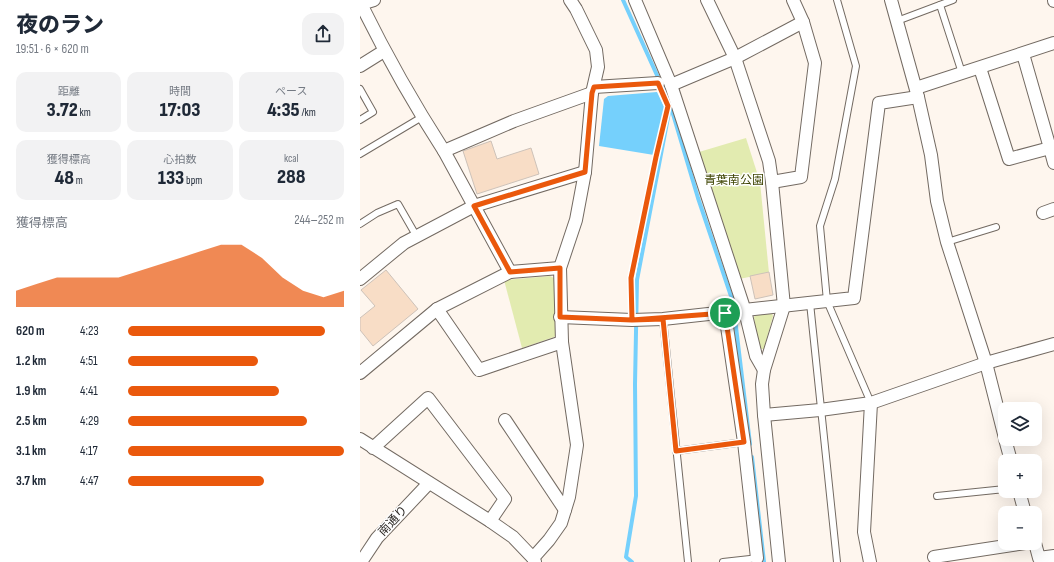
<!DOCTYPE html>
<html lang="ja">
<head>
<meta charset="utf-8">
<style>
  :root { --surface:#fff; --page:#f2f2f3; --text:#1f2937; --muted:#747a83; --accent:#ea580c }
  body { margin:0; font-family:"Sofia Sans Condensed","Noto Sans JP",sans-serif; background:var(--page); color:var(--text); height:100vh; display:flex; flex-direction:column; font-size:15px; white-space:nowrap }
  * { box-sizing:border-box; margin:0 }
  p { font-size:13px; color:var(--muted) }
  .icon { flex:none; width:22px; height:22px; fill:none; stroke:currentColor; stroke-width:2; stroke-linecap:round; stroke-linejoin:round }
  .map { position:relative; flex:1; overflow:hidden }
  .details { display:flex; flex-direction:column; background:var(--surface); width:360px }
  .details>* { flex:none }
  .controls { position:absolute; left:638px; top:402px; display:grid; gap:8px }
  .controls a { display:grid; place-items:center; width:44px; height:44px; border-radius:8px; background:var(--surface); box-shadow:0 4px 16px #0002; font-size:20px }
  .pin { position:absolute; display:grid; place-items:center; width:34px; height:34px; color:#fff; margin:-17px; border:2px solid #fff; border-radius:50%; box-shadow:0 1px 4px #0007 }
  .round { display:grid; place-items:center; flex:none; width:42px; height:42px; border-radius:12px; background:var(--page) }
  .head { display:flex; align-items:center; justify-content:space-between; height:68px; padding:0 16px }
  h1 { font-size:22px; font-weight:800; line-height:30px }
  .stats { display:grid; grid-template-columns:repeat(3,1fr); gap:6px; height:68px; padding:4px 16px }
  .stats div { display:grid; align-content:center; border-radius:10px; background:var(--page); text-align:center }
  .stats b { font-size:20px; font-weight:800 }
  .stats small { font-size:11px; font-weight:400 }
  .stats p { font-size:11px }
  .chart { height:112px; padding:8px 16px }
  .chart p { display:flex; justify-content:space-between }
  .chart svg { width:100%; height:72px; margin-top:4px; fill:var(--accent); opacity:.7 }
  ul { padding:0 16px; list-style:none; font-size:13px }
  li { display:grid; grid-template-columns:64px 48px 1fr; align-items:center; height:30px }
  li i { height:10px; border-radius:5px; background:var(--accent) }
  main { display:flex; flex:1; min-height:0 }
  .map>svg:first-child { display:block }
</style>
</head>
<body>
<main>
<section class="details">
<div class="head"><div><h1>夜のラン</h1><p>19:51 · 6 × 620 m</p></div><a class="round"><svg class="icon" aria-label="share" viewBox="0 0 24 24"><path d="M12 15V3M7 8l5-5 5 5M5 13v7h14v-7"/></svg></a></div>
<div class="stats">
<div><p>距離</p><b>3.72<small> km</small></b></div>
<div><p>時間</p><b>17:03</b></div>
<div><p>ペース</p><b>4:35<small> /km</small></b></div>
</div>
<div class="stats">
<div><p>獲得標高</p><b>48<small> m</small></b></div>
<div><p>心拍数</p><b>133<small> bpm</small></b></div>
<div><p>kcal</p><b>288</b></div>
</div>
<div class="chart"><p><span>獲得標高</span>244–252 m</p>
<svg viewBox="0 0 160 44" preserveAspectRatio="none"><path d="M0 44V34L10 30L20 26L30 26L40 26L50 26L60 22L70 18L80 14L90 10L100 6L110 6L120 14L130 26L140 34L150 38L160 34V44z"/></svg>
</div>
<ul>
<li><b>620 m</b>4:23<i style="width:91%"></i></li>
<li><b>1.2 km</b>4:51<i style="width:60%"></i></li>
<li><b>1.9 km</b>4:41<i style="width:70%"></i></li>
<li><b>2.5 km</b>4:29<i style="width:83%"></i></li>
<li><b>3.1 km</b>4:17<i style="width:100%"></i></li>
<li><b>3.7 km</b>4:47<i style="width:63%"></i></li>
</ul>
</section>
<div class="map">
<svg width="694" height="562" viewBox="0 0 694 562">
  <rect width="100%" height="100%" fill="#fef6ee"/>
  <g fill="#e2ebb0">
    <polygon points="386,138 400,182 409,273 379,279 339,152"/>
    <polygon points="190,276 194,278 197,334 194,337 162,348 144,280"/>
    <polygon points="411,311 413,316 404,349 397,349 394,317 397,312"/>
  </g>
  <polygon fill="#75d0fc" points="297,92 305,109 294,155 239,146 244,99 248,96"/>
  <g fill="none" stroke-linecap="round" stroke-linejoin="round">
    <g stroke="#75d0fc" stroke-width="4">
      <polyline points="263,0 310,104 338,198 373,302 390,444"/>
      <polyline points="392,457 404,562"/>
      <polyline points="272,562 266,557 276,496 275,384 277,280 310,107"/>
    </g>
  </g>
  <g fill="#f8ddc6" stroke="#cdc2b9">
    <polygon points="131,141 137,159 171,148 179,174 117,194 103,151"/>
    <polygon points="26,270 58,309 13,346 0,330 0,318 15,306 1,290"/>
    <polygon points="409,272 413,295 395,299 390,276"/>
  </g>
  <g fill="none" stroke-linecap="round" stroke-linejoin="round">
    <defs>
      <g id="lane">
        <polyline points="477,0 496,66 475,179 460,226 467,301 511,403"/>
        <polyline points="580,5 602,73"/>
        <polyline points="537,21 593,0"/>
        <polyline points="0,89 13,112 0,120"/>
        <polyline points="0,154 62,117"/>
        <polyline points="0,224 17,213 38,204 57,237"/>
        <polyline points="587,242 636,227"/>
        <polyline points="450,303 477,562"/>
        <polyline points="303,319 328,562"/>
        <polyline points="316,451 384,442"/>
        <polyline points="577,496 645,489"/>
        <polyline points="363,562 399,558"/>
      </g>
      <g id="street">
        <polyline points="275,0 311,85 385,311 396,356 404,370"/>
        <polyline points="347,0 375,58 409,161 412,182 424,306 404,370 402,384 404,415 419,562"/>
        <polyline points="531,0 558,97 571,155 577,201 587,242 626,363 645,438"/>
        <polyline points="694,0 694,1"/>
        <polyline points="0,2 1,4 14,0"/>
        <path d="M0,5L1,4C26,55 53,103 84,151"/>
        <polyline points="0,66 24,51"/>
        <polyline points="620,68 649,159 690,148 663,54"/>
        <polyline points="311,85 375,58 443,22"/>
        <polyline points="234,87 298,83"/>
        <polyline points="556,88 694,43"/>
        <polyline points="690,148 694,163"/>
        <polyline points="412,182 441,177 455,63 443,22 433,0"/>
        <polyline points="683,213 694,209"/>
        <polyline points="150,272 84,151 154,121 232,93"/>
        <polyline points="0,279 44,243 114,206 225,172"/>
        <polyline points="77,309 119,370 202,342"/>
        <polyline points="365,313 384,442 397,558"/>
        <polyline points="200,317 272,320 303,319 494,298 519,103 558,97"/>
        <polyline points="0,373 77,309 150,272 200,268"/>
        <polyline points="404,415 460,410 511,403 626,363 694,344"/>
        <polyline points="145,420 205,510"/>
        <polyline points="0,439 130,521 153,537 173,558 175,562"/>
        <polyline points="645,439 651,461"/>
        <polyline points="13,448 68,398 145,499 130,521"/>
        <polyline points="659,491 665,513"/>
        <polyline points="675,543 679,558 694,556"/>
        <polyline points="574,557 665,543"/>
        <polyline points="173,558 189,540 201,523 209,497 217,445 202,342 200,268 216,220 225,172 232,93 238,67 236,50 216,9 210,0"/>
        <polyline points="1,562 17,538 69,483"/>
        <polyline points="510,562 504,532 511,403"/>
      </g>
    </defs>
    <use href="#lane" stroke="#736a62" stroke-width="8"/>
    <use href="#street" stroke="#736a62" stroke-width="14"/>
    <polyline stroke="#9b958f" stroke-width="2.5" stroke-dasharray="3 3" stroke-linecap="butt" points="272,308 271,278 307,113"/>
    <use href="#lane" stroke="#fff" stroke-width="6"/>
    <use href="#street" stroke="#fff" stroke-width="12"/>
  </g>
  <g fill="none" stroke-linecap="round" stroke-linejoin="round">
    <defs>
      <polyline id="route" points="365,313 272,320 200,317 200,268 150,272 114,206 225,172 232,93 234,87 298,83 308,106 296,157 271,278 272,320 303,319 316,451 384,442 365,313"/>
    </defs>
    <use href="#route" stroke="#fff" stroke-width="8"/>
    <use href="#route" stroke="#ea580c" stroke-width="5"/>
  </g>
  <g text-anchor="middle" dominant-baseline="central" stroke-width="3" stroke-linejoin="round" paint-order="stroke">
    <g font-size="12" fill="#3f4504" stroke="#fff">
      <text x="374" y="180">青葉南公園</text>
    </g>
    <g font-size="12" fill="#2c2824" stroke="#fff">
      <text transform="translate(33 521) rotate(-47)">南通り</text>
    </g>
  </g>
</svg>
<div class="controls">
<a><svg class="icon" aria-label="layers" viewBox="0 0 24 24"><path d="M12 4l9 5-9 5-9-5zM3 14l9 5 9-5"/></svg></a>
<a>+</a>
<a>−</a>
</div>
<div class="pin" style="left:365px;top:313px;background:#1e9e55"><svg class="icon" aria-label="arrive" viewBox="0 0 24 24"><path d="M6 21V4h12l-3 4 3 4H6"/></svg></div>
</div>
</main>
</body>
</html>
